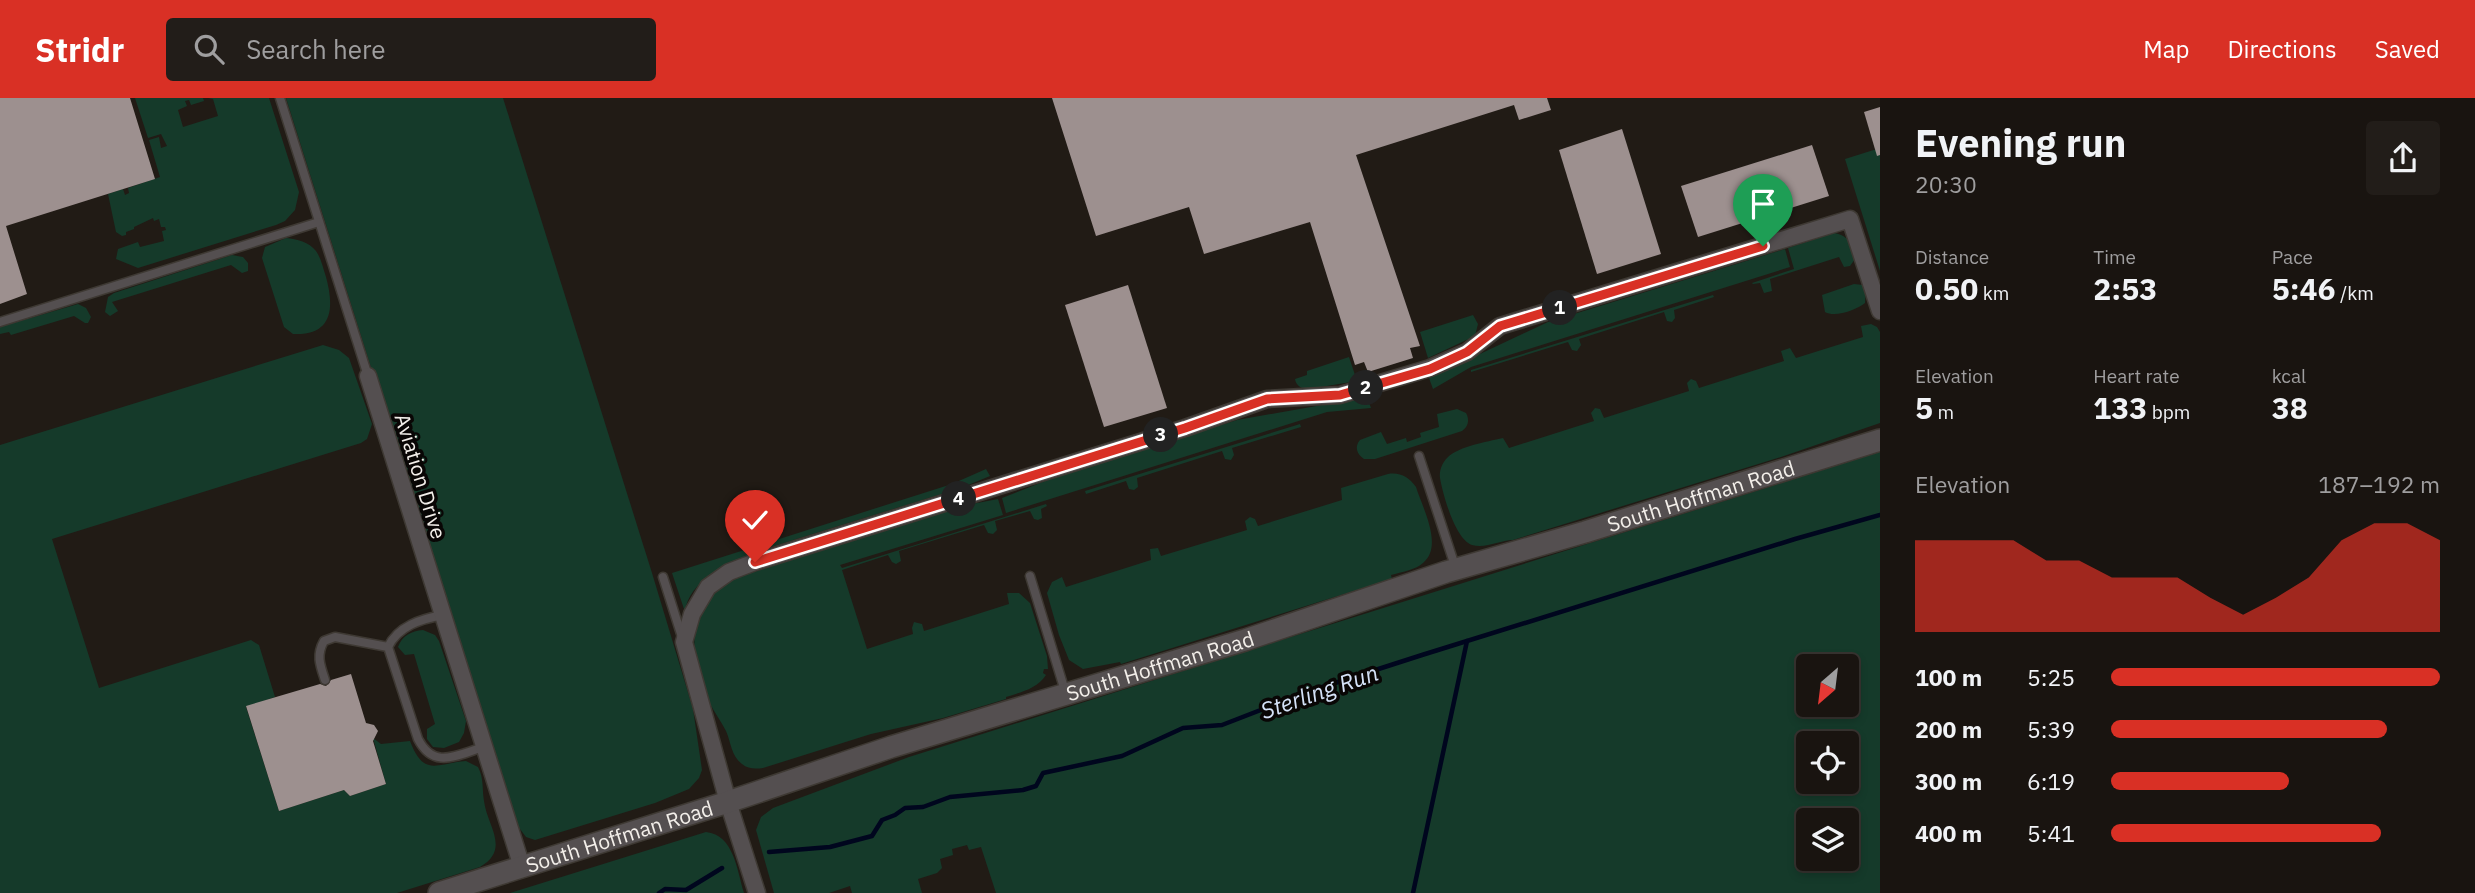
<!DOCTYPE html>
<html lang="en">
<head>
<meta charset="utf-8">
<style>
  :root { --surface:#191410; --page:#221d19; --text:#f1f3f6; --muted:#9f9e9f; --line:#373330; --accent:#d93025 }
  body { margin:0; font-family:"IBM Plex Sans",sans-serif; background:var(--page); color:var(--text); height:100vh; display:flex; flex-direction:column; font-size:26px; white-space:nowrap }
  * { box-sizing:border-box; margin:0 }
  p { font-size:23px; color:var(--muted) }
  .icon { flex:none; width:38px; height:38px; fill:none; stroke:currentColor; stroke-width:2; stroke-linecap:round; stroke-linejoin:round }
  .map { position:relative; flex:1; overflow:hidden }
  .sheet { display:flex; flex-direction:column; background:var(--surface); width:595px }
  .sheet>* { flex:none }
  .needle { width:46px; rotate:208deg }
  .tools { position:absolute; left:1796px; top:556px; display:grid; gap:14px }
  .tools a { display:grid; place-items:center; width:63px; height:63px; border-radius:7px; background:var(--surface); box-shadow:0 4px 10px #0003,0 0 0 2px var(--line); font-size:35px }
  .pin { position:absolute; display:grid; place-items:center; width:60px; height:60px; color:#fff; margin:-72px -30px; border-radius:50% 50% 50% 0; rotate:-45deg; box-shadow:0 0 7px #0007 }
  .pin .icon { rotate:45deg }
  .km { position:absolute; width:35px; height:35px; margin:-18px; border-radius:50%; background:#222; color:#fff; font-size:19px; line-height:35px; text-align:center }
  .round { display:grid; place-items:center; flex:none; width:74px; height:74px; border-radius:7px; background:var(--page) }
  .summary { display:flex; align-items:center; justify-content:space-between; height:119px; padding:0 35px }
  h1 { font-size:38px; font-weight:700; line-height:52px }
  .stats { display:grid; grid-template-columns:repeat(3,1fr); gap:10px; height:119px; padding:7px 35px }
  .stats div { display:grid; align-content:center }
  .stats b { font-size:30px; font-weight:700 }
  .stats small { font-size:19px; font-weight:400 }
  .stats p { font-size:19px }
  .chart { height:196px; padding:14px 35px }
  .chart p { display:flex; justify-content:space-between }
  .chart svg { width:100%; height:126px; margin-top:7px; fill:var(--accent); opacity:.7 }
  ul { padding:0 35px; list-style:none; font-size:23px }
  li { display:grid; grid-template-columns:112px 84px 1fr; align-items:center; height:52px }
  li i { height:18px; border-radius:9px; background:var(--accent) }
  header { display:flex; align-items:center; gap:42px; box-sizing:border-box; height:98px; padding:0 35px; background:var(--accent); color:#fff }
  header strong { font-size:33px }
  nav { display:flex; gap:38px; margin-inline-start:auto; font-size:24px }
  .search { width:490px; height:63px; background:var(--page); display:flex; align-items:center; gap:18px; box-sizing:border-box; padding:0 24px; border-radius:7px; color:var(--muted); font-size:26px }
  main { display:flex; flex:1; min-height:0 }
  .map>svg:first-child { display:block }
</style>
</head>
<body>
<header>
<strong>Stridr</strong>
<div class="search"><svg class="icon" aria-label="search" viewBox="0 0 24 24"><circle cx="10" cy="10" r="6"/><path d="M15 15l6 6"/></svg>Search here</div>
<nav><a>Map</a><a>Directions</a><a>Saved</a></nav>
</header>
<main>
<div class="map">
<svg width="1880" height="795" viewBox="0 0 1880 795">
  <rect width="100%" height="100%" fill="#211b15"/>
  <g fill="#153a2a" fill-rule="evenodd">
    <polygon points="135,0 203,0 204,3 191,7 189,2 185,3 187,8 178,12 183,29 218,18 213,1 208,0 269,0 299,94 295,112 285,123 276,127 138,170 116,161 118,151 138,144 140,149 164,143 162,133 166,132 165,129 161,129 159,121 154,123 153,120 134,129 134,131 126,134 126,137 122,138 116,134 108,96 123,91 125,97 129,95 128,90 160,79 149,42 159,39 161,50 167,48 161,36 148,40"/>
    <polygon points="286,0 503,0 652,475 693,611 702,672 699,680 689,691 655,705 535,742 526,739 514,723"/>
    <polygon points="1880,50 1880,173 1845,61"/>
    <path d="M1834,135C1850,138 1852,147 1855,161L1850,168L1844,169L1839,159L1770,181L1772,193L1764,195L1760,185L1753,186L1752,185L1794,171L1788,150Z"/>
    <path d="M286,140C297,141 309,144 316,153C321,160 323,170 326,179C334,208 334,238 293,236L284,229L262,160L265,149Z"/>
    <polygon points="1785,151 1790,169 1471,269 1433,291 1429,280 1548,224"/>
    <polygon points="232,157 243,159 248,165 248,173 242,175 231,167 112,204 118,213 110,218 105,214 108,199 114,195"/>
    <path d="M1854,186L1863,187L1866,191L1865,205C1856,212 1835,220 1825,214L1822,197Z"/>
    <polygon points="1713,197 1714,199 1674,212 1675,220 1672,224 1667,223 1664,214 1579,241 1581,247 1577,253 1572,252 1568,244 1471,274 1471,272"/>
    <polygon points="78,206 86,210 91,219 88,225 85,225 74,218 11,237 9,234 0,236 0,229"/>
    <polygon points="1473,217 1478,226 1475,238 1428,260 1420,234"/>
    <path d="M1871,226L1877,229L1880,234V325L1781,359L1513,442C1500,442 1486,451 1472,447C1455,441 1443,397 1440,380C1439,373 1442,365 1447,360C1459,348 1486,344 1503,340L1509,350L1594,323L1591,315L1595,310L1600,311L1604,320L1689,293L1687,285L1691,281L1696,283L1699,290L1784,263L1781,253L1790,250L1796,260L1863,239L1861,228Z"/>
    <path d="M323,247L339,252L349,260L372,326L367,341L361,345L52,441L99,590L251,542L259,547L275,599L246,609L279,713L344,692L350,698L386,686L373,640L381,646L410,643C424,680 437,665 466,663L478,669C484,680 482,691 484,703C487,728 511,751 480,769L397,795H0V347Z"/>
    <path d="M1349,259L1357,283L1309,291C1302,291 1296,288 1295,281L1307,277V273Z"/>
    <polygon points="1367,299 1371,310 1327,314 1006,415 1002,400 1050,381 1237,322"/>
    <path d="M1457,311L1466,315C1470,322 1468,329 1462,333L1375,361H1364C1357,356 1354,349 1360,342L1381,334L1387,346L1406,340L1407,344L1421,339L1420,335L1439,329L1437,316Z"/>
    <polygon points="1300,326 1301,329 1232,350 1234,357 1231,362 1225,361 1222,353 1137,380 1138,389 1134,392 1129,391 1126,383 1086,396 1085,393"/>
    <path d="M1880,354V795H996L981,749L969,752L967,747L952,751L953,757L940,761L942,770L937,775L918,781L922,795H852L850,788L829,795H774L756,732L761,719L773,710L909,659ZM1808,569H1846V607H1808ZM1808,646H1846V684H1808ZM1808,723H1846V761H1808Z"/>
    <path d="M986,371L990,378L961,390L758,453C731,464 688,482 685,514L672,475L952,386Z"/>
    <path d="M1388,376C1400,374 1409,379 1416,389C1422,409 1444,448 1423,465C1415,472 1402,474 1391,477L1392,481L1121,566L1120,564L1083,571L1069,562L1059,537L1047,495L1052,484L1062,479L1066,489L1151,462L1150,451L1158,450L1161,458L1247,432L1245,423L1250,419L1255,421L1258,428L1342,402L1341,390Z"/>
    <path d="M998,401L1003,417L840,467L842,470L1046,406L1047,408L1041,411L1042,420L1038,422L1034,421L1030,413L995,423L997,432L993,436L988,435L984,427L899,453L901,463L896,466L892,464L888,457L842,472L867,551L913,536L912,530L914,524L922,526L924,533L1009,506L1007,495H1019L1030,505L1047,558L1048,571H1044L1043,575L1046,577C1037,591 1021,594 1006,599V601L943,620L871,636L763,670C755,671 748,671 742,666C731,658 731,644 726,633C721,623 714,614 709,604C686,556 685,498 744,477L967,407Z"/>
    <path d="M423,532L435,537L439,543L466,623L464,635L459,644L444,650L433,649L427,641V631L435,626L414,556L405,557L398,549C402,538 411,533 423,532Z"/>
    <path d="M706,734C734,737 737,772 744,795H510Z"/>
  </g>
  <g fill="none" stroke-linecap="round" stroke-linejoin="round">
    <g stroke="#00061e" stroke-width="4.5">
      <polyline points="769,754 830,749 872,738 882,722 895,717 905,710 923,709 950,699 1023,692 1036,688 1043,675 1122,658 1183,630 1222,627 1307,594 1422,557 1795,441 1880,417"/>
      <polyline points="659,795 665,791 686,792 722,770"/>
      <polyline points="1413,795 1467,543"/>
    </g>
  </g>
  <g fill="#9d908f">
    <polygon points="0,0 130,0 155,81 6,128 27,196 0,206"/>
    <polygon points="1052,0 1547,0 1551,12 1519,22 1514,7 1356,57 1420,248 1410,250 1413,260 1368,274 1364,264 1355,267 1310,124 1204,156 1189,109 1096,138"/>
    <polygon points="1880,9 1880,57 1877,58 1864,14"/>
    <polygon points="1622,31 1661,156 1597,176 1559,52"/>
    <polygon points="1812,47 1829,98 1698,139 1681,88"/>
    <polygon points="1128,187 1167,310 1104,329 1065,207"/>
    <polygon points="351,576 366,625 374,627 378,633 373,643 386,686 350,698 344,692 279,713 246,608 320,586 326,588 331,582"/>
  </g>
  <g fill="none" stroke-linecap="round" stroke-linejoin="round">
    <defs>
      <g id="service">
        <polyline points="280,0 368,278"/>
        <polyline points="0,224 319,124"/>
        <polyline points="1419,358 1456,471"/>
        <polyline points="1030,478 1065,593"/>
        <polyline points="663,479 682,539"/>
        <path d="M388,549C398,528 421,521 443,517"/>
        <path d="M325,582C320,567 316,557 324,543L335,539L388,549L418,641C434,672 456,657 484,649"/>
      </g>
      <g id="minor">
        <polyline points="368,278 522,769"/>
        <polyline points="757,795 728,704 684,544 692,516 708,489 729,474 755,464 1185,330 1267,301 1340,297 1430,270 1467,254 1500,228 1850,121 1880,213"/>
      </g>
      <g id="tertiary">
        <path id="s1" d="M439,795L728,704L891,649L1245,542L1446,474L1585,434L1880,342"/>
      </g>
    </defs>
    <use href="#service" stroke="#3e3933" stroke-width="11"/>
    <use href="#minor" stroke="#3e3933" stroke-width="19"/>
    <use href="#tertiary" stroke="#3e3933" stroke-width="24"/>
    <use href="#service" stroke="#544f50" stroke-width="8"/>
    <use href="#minor" stroke="#544f50" stroke-width="16"/>
    <use href="#tertiary" stroke="#544f50" stroke-width="21"/>
  </g>
  <g fill="none" stroke-linecap="round" stroke-linejoin="round">
    <defs>
      <polyline id="route" points="755,464 1185,330 1267,301 1340,297 1430,271 1467,254 1500,228 1763,148"/>
    </defs>
    <use href="#route" stroke="#fff" stroke-width="14"/>
    <use href="#route" stroke="#d93025" stroke-width="9"/>
  </g>
  <g text-anchor="middle" dominant-baseline="central" stroke-width="7" stroke-linejoin="round" paint-order="stroke">
    <g font-size="21" fill="#f3efea" stroke="#090605">
      <text transform="translate(421 378) rotate(73)">Aviation Drive</text>
      <text stroke="none"><textPath href="#s1" startOffset="1323">South Hoffman Road</textPath></text>
      <text stroke="none"><textPath href="#s1" startOffset="756">South Hoffman Road</textPath></text>
      <text stroke="none"><textPath href="#s1" startOffset="189">South Hoffman Road</textPath></text>
    </g>
    <g font-size="23" font-style="italic" fill="#d5e2f8" stroke="#090605">
      <text transform="translate(1319 593) rotate(-19)">Sterling Run</text>
    </g>
  </g>
</svg>
<div class="tools">
<a><svg class="needle" viewBox="-14 -14 28 28"><path d="M0-13l5 13h-10z" fill="#e53935"/><path d="M0 13l5-13h-10z" fill="#9f9e9f"/></svg></a>
<a><svg class="icon" aria-label="locate" viewBox="0 0 24 24"><circle cx="12" cy="12" r="6"/><path d="M12 2v4M12 18v4M2 12h4M18 12h4"/></svg></a>
<a><svg class="icon" aria-label="layers" viewBox="0 0 24 24"><path d="M12 4l9 5-9 5-9-5zM3 14l9 5 9-5"/></svg></a>
</div>
<div class="pin" style="left:1763px;top:148px;background:#1e9e55"><svg class="icon" aria-label="arrive" viewBox="0 0 24 24"><path d="M6 21V4h12l-3 4 3 4H6"/></svg></div>
<div class="pin" style="left:755px;top:464px;background:#d93025"><svg class="icon" aria-label="check" viewBox="0 0 24 24"><path d="M5 12l5 5 9-10"/></svg></div>
<b class="km" style="left:1560px;top:210px">1</b>
<b class="km" style="left:1366px;top:290px">2</b>
<b class="km" style="left:1161px;top:337px">3</b>
<b class="km" style="left:959px;top:401px">4</b>
</div>
<section class="sheet">
<div class="summary"><div><h1>Evening run</h1><p>20:30</p></div><a class="round"><svg class="icon" aria-label="share" viewBox="0 0 24 24"><path d="M12 15V3M7 8l5-5 5 5M5 13v7h14v-7"/></svg></a></div>
<div class="stats">
<div><p>Distance</p><b>0.50<small> km</small></b></div>
<div><p>Time</p><b>2:53</b></div>
<div><p>Pace</p><b>5:46<small> /km</small></b></div>
</div>
<div class="stats">
<div><p>Elevation</p><b>5<small> m</small></b></div>
<div><p>Heart rate</p><b>133<small> bpm</small></b></div>
<div><p>kcal</p><b>38</b></div>
</div>
<div class="chart"><p><span>Elevation</span>187–192 m</p>
<svg viewBox="0 0 160 44" preserveAspectRatio="none"><path d="M0 44V12L10 12L20 12L30 12L40 19L50 19L60 25L70 25L80 25L90 32L100 38L110 32L120 25L130 12L140 6L150 6L160 12V44z"/></svg>
</div>
<ul>
<li><b>100 m</b>5:25<i style="width:100%"></i></li>
<li><b>200 m</b>5:39<i style="width:84%"></i></li>
<li><b>300 m</b>6:19<i style="width:54%"></i></li>
<li><b>400 m</b>5:41<i style="width:82%"></i></li>
</ul>
</section>
</main>
</body>
</html>
